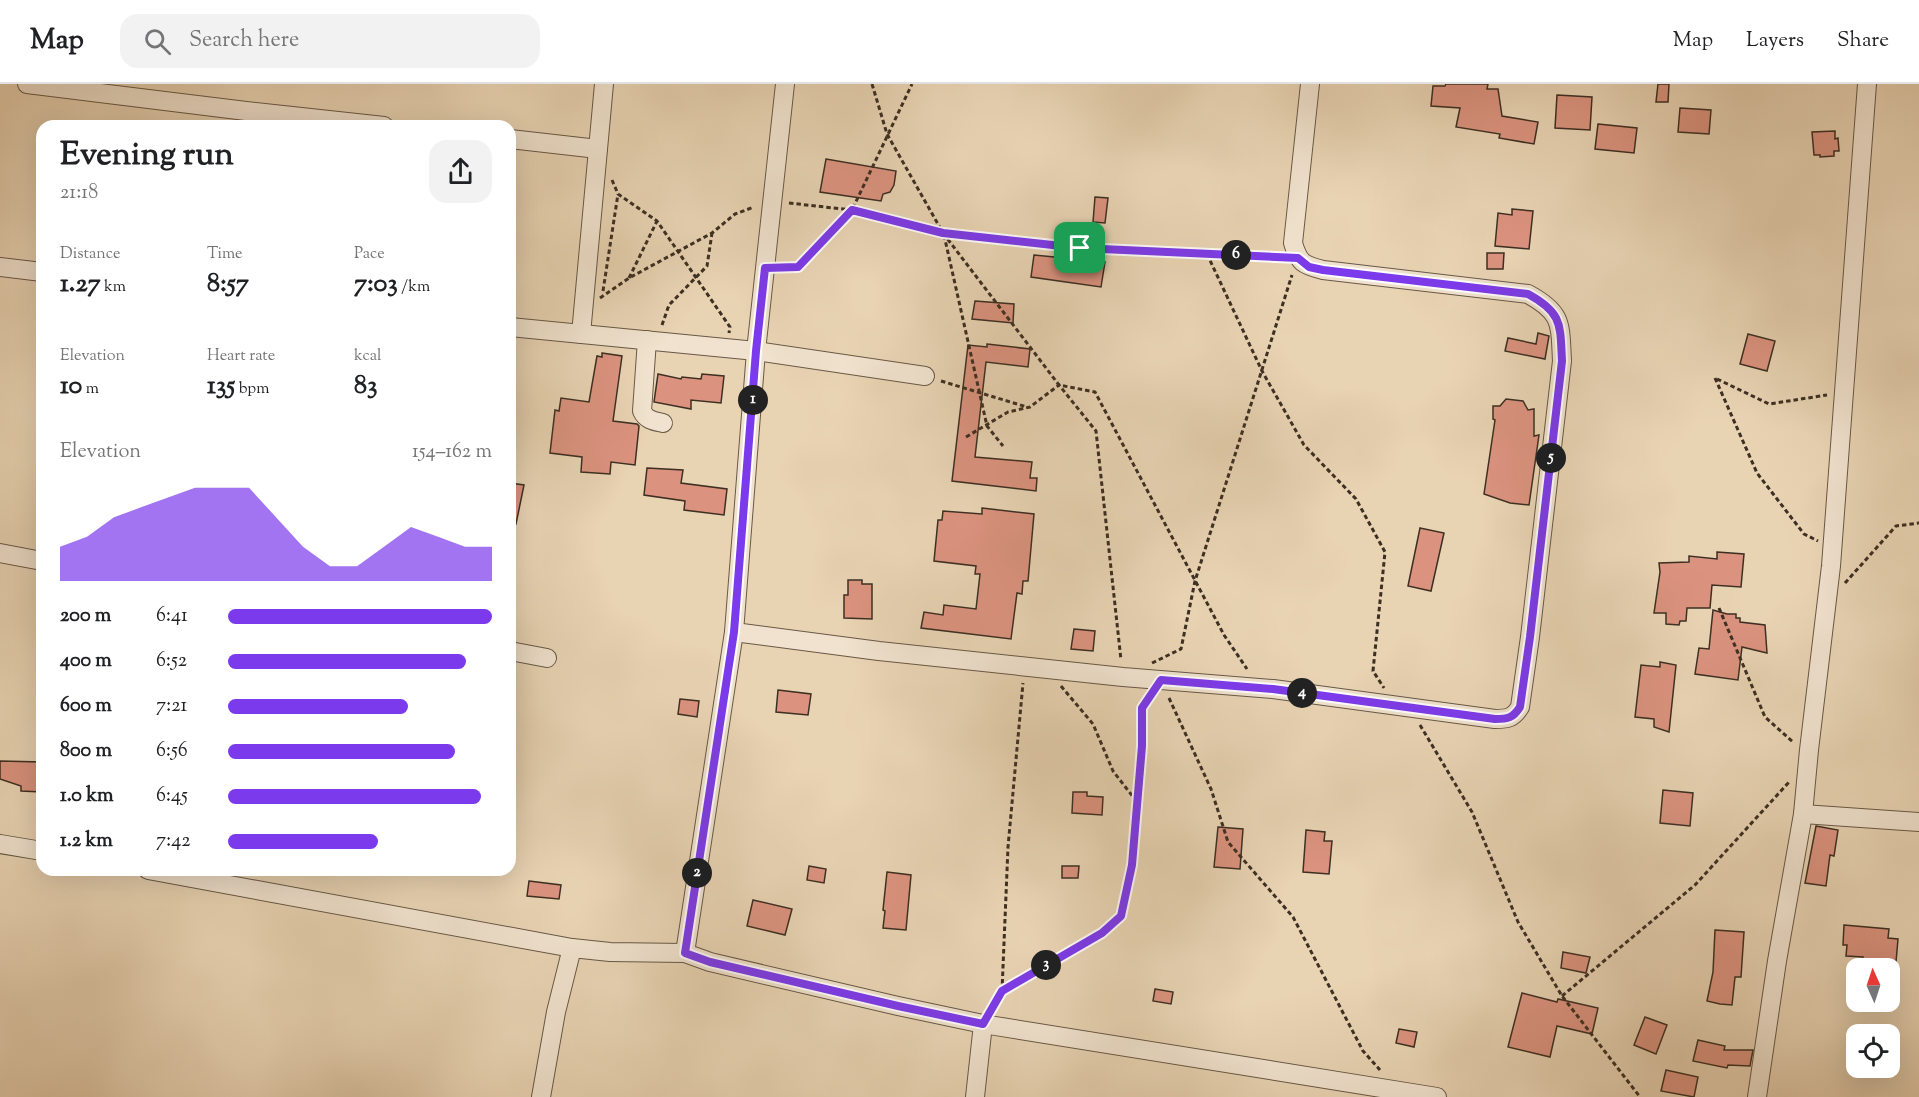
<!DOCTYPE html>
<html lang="en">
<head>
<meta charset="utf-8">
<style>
  :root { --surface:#fff; --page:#f2f2f2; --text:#202124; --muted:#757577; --line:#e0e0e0; --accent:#7c3aed }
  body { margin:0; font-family:"Sorts Mill Goudy",serif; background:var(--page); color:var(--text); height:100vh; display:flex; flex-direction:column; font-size:22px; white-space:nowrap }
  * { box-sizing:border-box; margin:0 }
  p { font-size:20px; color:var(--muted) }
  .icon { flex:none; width:33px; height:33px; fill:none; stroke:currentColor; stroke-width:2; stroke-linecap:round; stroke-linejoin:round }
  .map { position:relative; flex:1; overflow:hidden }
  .drawer { position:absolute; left:36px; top:36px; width:480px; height:756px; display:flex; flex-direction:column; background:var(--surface); border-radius:18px; box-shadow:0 6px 24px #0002 }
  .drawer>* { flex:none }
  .needle { width:39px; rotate:357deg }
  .tools { position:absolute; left:1846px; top:874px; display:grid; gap:12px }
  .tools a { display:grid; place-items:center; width:54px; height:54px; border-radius:12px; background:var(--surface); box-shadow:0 6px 24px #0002; font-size:30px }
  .pin { position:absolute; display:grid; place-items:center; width:51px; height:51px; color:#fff; margin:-26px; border-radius:12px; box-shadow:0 3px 9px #0006 }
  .km { position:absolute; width:30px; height:30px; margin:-15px; border-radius:50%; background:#222; color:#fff; font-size:16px; line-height:30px; text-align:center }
  .round { display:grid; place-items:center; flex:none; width:63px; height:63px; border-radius:18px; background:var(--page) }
  .overview { display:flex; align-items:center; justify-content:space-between; height:102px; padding:0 24px }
  h1 { font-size:33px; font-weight:700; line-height:45px }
  .metrics { display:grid; grid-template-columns:repeat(3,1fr); gap:9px; height:102px; padding:6px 24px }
  .metrics div { display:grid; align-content:center }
  .metrics b { font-size:26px; font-weight:700 }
  .metrics small { font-size:16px; font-weight:400 }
  .metrics p { font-size:16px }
  .chart { height:168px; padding:12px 24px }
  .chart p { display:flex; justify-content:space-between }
  .chart svg { width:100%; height:108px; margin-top:6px; fill:var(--accent); opacity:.7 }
  ul { padding:0 24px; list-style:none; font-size:20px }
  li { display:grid; grid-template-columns:96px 72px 1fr; align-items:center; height:45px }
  li i { height:15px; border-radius:8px; background:var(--accent) }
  header { display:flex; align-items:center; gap:36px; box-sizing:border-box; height:84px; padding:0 30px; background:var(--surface); border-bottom:2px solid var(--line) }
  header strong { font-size:28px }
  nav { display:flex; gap:33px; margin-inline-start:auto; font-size:21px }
  .search { width:420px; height:54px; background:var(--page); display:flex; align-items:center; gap:15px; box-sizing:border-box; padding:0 21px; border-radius:18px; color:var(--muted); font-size:22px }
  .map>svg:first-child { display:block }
</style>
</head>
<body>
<header>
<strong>Map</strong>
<div class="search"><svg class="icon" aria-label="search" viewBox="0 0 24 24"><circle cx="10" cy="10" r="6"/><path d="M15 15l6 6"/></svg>Search here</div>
<nav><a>Map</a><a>Layers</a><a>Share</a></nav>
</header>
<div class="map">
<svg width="1919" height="1013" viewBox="0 0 1919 1013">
  <rect width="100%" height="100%" fill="#e8d3b3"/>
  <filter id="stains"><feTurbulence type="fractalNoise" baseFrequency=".00333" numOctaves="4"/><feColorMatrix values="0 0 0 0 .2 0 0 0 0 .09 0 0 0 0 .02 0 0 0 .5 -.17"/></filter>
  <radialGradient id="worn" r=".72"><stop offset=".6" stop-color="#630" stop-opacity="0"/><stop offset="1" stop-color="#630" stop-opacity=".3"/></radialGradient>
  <g fill="#db937f" stroke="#3d2f22" stroke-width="1.5">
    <polygon points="1446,0 1488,0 1487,5 1498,5 1502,32 1538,38 1534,60 1499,54 1500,50 1456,43 1460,24 1431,22 1433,2 1445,2"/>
    <polygon points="1658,0 1669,0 1668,18 1656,18"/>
    <polygon points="1557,11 1592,13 1590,46 1555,44"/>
    <polygon points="1680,24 1711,26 1709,50 1678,48"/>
    <polygon points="1598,40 1637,44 1634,69 1595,65"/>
    <polygon points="1835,47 1835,55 1838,54 1839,67 1834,67 1834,72 1820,73 1820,71 1814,71 1812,48"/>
    <polygon points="826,75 896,87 894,101 890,108 883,110 881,117 820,108"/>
    <polygon points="1095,113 1108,114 1105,139 1093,138"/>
    <polygon points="1512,125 1533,127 1529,165 1495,162 1498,129 1512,131"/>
    <polygon points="1487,169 1504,169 1503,185 1487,185"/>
    <polygon points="1034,171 1105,178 1101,203 1031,193"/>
    <polygon points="975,217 1014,220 1013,239 972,235"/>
    <polygon points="1538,249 1549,252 1545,275 1505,267 1508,254 1536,260"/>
    <polygon points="1748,250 1775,257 1767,287 1740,280"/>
    <polygon points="987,260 1030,265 1028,283 986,278 975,373 1032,378 1030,394 1037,394 1036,407 952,397 968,261 987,263"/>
    <polygon points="602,269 622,272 613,337 637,340 639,342 635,381 611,378 610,390 581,388 582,373 550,369 555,326 559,327 561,314 589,318 597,272 602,273"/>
    <polygon points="658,290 681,295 682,293 701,295 702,290 724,292 721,319 691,316 691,325 654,318"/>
    <polygon points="1506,315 1523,317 1528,326 1534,325 1534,352 1539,351 1529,421 1510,419 1484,410 1495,336 1493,335 1493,322 1500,322"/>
    <polygon points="647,384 683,386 681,399 727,405 724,431 684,426 685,417 644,411"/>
    <polygon points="510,399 524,401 516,440 510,440"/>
    <polygon points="982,424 1034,430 1028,497 1023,497 1022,510 1017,509 1011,555 921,544 924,528 943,531 944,521 976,525 980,490 975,490 976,482 934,477 938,436 942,436 943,427 982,430"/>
    <polygon points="1420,444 1444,449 1431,507 1408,502"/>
    <polygon points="1717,468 1744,470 1741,503 1712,501 1710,524 1687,524 1686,537 1680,537 1679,541 1666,540 1666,529 1654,529 1660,488 1659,479 1689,478 1689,472 1717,475"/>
    <polygon points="848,496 862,496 862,500 872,500 872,535 844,534 844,511 848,511"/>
    <polygon points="1713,526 1727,530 1736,530 1736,534 1740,534 1740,538 1765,541 1767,569 1742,563 1738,596 1695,590 1699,564 1709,565"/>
    <polygon points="1074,545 1095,547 1093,567 1071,565"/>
    <polygon points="1660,578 1676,581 1669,648 1654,643 1654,635 1635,633 1641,581 1660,583"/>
    <polygon points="778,606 811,610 808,631 776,628"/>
    <polygon points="680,615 699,617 697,633 678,630"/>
    <polygon points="0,677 42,678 42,708 21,707 21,702 0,695"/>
    <polygon points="1663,706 1693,709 1690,742 1660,739"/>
    <polygon points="1073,708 1087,708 1087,712 1103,713 1102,731 1072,729"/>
    <polygon points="1816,742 1838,746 1834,772 1830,771 1826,802 1805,799"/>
    <polygon points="1218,743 1243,745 1240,785 1214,783"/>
    <polygon points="1306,746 1325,748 1324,757 1332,757 1329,790 1303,788"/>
    <polygon points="809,782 826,785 824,799 807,796"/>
    <polygon points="1062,782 1079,782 1078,794 1062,794"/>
    <polygon points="887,788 911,791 906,846 883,844 885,827 883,826"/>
    <polygon points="529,797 561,801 559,815 527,812"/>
    <polygon points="753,816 792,825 785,851 747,842"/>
    <polygon points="1844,841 1889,845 1888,854 1898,855 1896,878 1877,876 1875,885 1861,885 1863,873 1846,872 1847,861 1843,861"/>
    <polygon points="1715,846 1744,848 1741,893 1735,893 1732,921 1720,920 1707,917 1713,888"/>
    <polygon points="1563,868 1590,873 1586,889 1561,884"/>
    <polygon points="1155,905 1173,908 1171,920 1153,917"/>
    <polygon points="1522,909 1557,918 1558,915 1598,924 1592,950 1557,942 1550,973 1508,963"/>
    <polygon points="1645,933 1667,941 1656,970 1634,961"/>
    <polygon points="1399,945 1417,948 1414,963 1396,959"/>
    <polygon points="1698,956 1725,962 1724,966 1753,966 1750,982 1728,981 1727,984 1693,977"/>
    <polygon points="1666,986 1698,993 1694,1013 1661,1007"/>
  </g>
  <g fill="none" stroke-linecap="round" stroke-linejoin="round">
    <defs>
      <g id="minor">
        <polyline points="27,0 246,27 384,42"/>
        <polyline points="510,55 598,65"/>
        <polyline points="0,183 42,188"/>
        <polyline points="510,243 756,267 925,292"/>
        <polyline points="581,250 604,0"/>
        <path d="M647,256L642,327C646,336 654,337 663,339"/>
        <polyline points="0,469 42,477"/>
        <path d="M734,548L879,567L1123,593L1273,605L1495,635C1508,635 1513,634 1520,623L1530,553L1562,277C1560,240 1563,229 1528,210L1323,186C1303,181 1299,179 1293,159L1310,0"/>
        <polyline points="510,567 547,574"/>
        <polyline points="1803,730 1919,738"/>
        <polyline points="0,760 42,767"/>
        <polyline points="148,786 572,864"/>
        <polyline points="685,869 734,548 756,267 785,0"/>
        <polyline points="541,1013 556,928 572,864 610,868 685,869 710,878 898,922 983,940 1437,1013"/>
        <polyline points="975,1013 983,940"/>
        <polyline points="1757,1013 1777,877 1803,730 1809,666 1831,482 1867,0"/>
      </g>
    </defs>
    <use href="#minor" stroke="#685846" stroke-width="20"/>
    <g stroke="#3d2f22" stroke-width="3" stroke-dasharray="4.5 3" stroke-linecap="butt">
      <polyline points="872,0 887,50 943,149 1081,164 1281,174"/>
      <polyline points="612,96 618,110 657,137 730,243 729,249"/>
      <polyline points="789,119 852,126 943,149 1059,301 1095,308 1224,551 1247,585"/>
      <polyline points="944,151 987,342 1003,362"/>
      <polyline points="1207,170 1262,287 1304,361 1356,415 1385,468 1373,587 1384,604"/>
      <polyline points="781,184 798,183 852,126 912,0"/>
      <polyline points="629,194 657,137"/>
      <polyline points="603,207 618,110"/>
      <polyline points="600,214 629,194 712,149 735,130 754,123"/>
      <polyline points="662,241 669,221 707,182 712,149"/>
      <polyline points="1715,294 1757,389 1804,450 1818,457"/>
      <polyline points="1717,295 1769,320 1827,311"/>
      <polyline points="941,297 1027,323"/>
      <polyline points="966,353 1008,328 1030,323 1059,301 1096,347 1121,576"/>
      <polyline points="1845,499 1896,442 1919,439"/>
      <polyline points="1719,524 1765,633 1793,658"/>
      <polyline points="1152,579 1181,565 1195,497 1292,191"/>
      <polyline points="1061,602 1093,640 1113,687 1137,718"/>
      <polyline points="1169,614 1211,705 1228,758 1293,833 1363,967 1380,986"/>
      <polyline points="1420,641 1472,728 1518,838 1562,912 1640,1013"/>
      <polyline points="1002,907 1008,763 1023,599"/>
      <polyline points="1562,912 1695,801 1790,697"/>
      <polyline points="991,926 1002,907 1102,849 1121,832 1132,781 1142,662 1142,624 1150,612"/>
    </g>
    <use href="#minor" stroke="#f0e2ce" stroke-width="18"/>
  </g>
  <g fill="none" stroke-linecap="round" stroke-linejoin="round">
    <defs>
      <path id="route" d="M852,126L943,149L1080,164L1298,174L1309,183L1323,186L1528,210C1563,229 1560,241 1562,277L1530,553L1520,623C1513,634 1508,635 1495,635L1273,605L1161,596L1142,624V662L1132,781L1121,832L1102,849L1002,907L983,940L898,922L710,878L685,869L734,548L756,267L765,184L798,183Z"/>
    </defs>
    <use href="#route" stroke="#fff" stroke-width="12"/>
    <use href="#route" stroke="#7c3aed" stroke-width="8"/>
  </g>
  <rect width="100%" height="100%" filter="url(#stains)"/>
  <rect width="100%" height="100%" fill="url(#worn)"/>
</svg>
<div class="tools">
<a><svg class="needle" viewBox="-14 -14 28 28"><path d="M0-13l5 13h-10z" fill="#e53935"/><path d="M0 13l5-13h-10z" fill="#757577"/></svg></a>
<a><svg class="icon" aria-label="locate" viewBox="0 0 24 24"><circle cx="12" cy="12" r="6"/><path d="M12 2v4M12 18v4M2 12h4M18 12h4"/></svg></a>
</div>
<div class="pin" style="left:1080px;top:164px;background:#1e9e55"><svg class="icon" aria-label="arrive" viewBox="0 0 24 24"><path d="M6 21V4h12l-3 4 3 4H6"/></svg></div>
<b class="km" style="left:753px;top:316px">1</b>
<b class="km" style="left:697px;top:789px">2</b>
<b class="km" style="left:1046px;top:881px">3</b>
<b class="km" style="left:1302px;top:609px">4</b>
<b class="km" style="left:1551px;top:374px">5</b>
<b class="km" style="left:1236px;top:171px">6</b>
<section class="drawer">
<div class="overview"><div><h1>Evening run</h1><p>21:18</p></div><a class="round"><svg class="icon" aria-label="share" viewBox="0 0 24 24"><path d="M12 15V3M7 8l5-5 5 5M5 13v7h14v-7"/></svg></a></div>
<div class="metrics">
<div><p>Distance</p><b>1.27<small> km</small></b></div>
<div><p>Time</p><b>8:57</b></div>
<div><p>Pace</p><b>7:03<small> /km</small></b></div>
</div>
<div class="metrics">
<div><p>Elevation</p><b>10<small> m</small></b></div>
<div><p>Heart rate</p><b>135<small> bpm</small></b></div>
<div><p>kcal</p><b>83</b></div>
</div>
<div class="chart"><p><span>Elevation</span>154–162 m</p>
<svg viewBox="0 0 160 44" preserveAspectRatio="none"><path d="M0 44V30L10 26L20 18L30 14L40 10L50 6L60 6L70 6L80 18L90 30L100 38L110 38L120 30L130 22L140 26L150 30L160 30V44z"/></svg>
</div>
<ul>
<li><b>200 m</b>6:41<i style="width:100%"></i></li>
<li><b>400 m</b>6:52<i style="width:90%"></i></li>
<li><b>600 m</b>7:21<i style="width:68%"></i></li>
<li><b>800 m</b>6:56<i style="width:86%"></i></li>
<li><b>1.0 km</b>6:45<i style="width:96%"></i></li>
<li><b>1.2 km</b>7:42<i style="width:57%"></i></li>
</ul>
</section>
</div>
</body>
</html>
